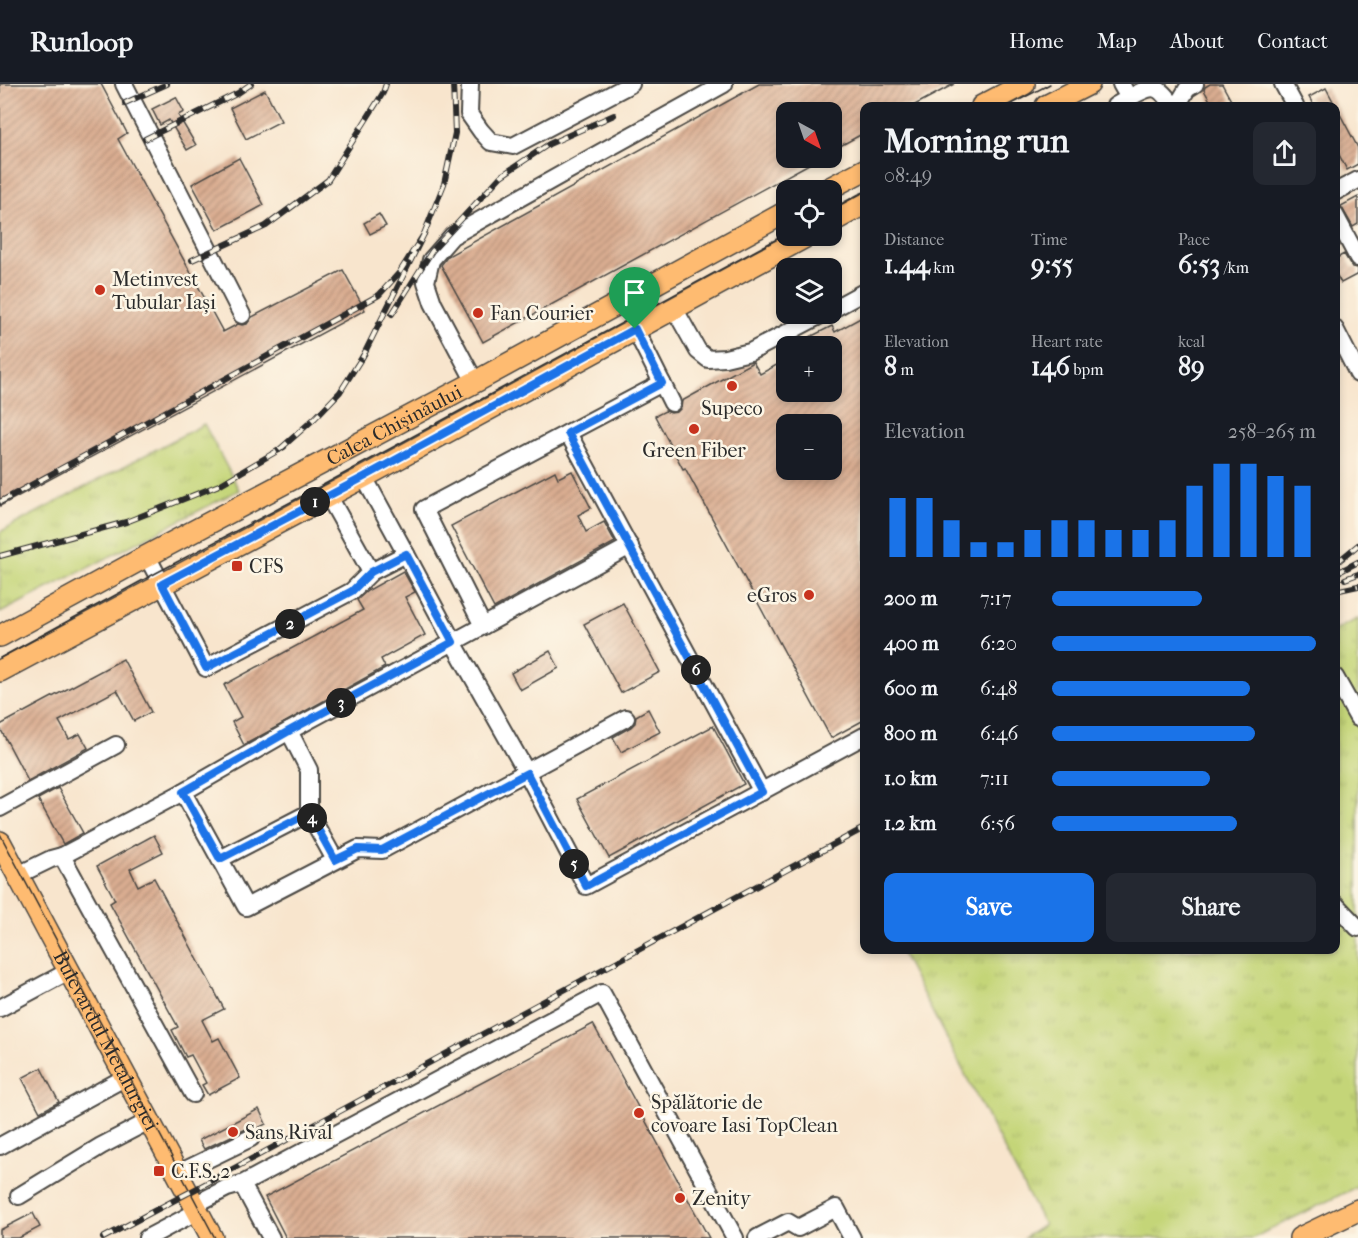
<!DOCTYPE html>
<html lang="en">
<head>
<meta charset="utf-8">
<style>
  :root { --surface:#171b24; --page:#242831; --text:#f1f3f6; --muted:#9ea1a6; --line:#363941; --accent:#1a73e8 }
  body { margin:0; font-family:"IM FELL French Canon",serif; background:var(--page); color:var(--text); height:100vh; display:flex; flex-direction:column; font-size:22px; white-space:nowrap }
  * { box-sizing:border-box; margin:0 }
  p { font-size:20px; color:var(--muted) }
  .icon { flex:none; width:33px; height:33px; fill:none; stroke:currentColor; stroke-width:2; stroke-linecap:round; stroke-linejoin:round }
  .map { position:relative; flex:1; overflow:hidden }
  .panel { position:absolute; left:860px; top:18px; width:480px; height:852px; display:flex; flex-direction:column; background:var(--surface); border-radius:12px; box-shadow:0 3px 9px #0003 }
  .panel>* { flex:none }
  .needle { width:39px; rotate:140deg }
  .tools { position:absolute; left:776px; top:18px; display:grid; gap:12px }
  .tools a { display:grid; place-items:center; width:66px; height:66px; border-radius:12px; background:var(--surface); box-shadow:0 3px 9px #0003; font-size:30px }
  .pin { position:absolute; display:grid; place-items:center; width:51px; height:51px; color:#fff; margin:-62px -26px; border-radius:50% 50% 50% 0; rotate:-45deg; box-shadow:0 0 6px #0007 }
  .pin .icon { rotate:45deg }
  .km { position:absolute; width:30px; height:30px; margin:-15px; border-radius:50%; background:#222; color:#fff; font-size:16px; line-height:30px; text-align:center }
  .round { display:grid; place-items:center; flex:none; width:63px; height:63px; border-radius:12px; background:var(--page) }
  .overview { display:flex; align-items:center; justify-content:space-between; height:102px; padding:0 24px }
  h1 { font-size:33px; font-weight:700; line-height:45px }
  .figures { display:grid; grid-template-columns:repeat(3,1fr); gap:9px; height:102px; padding:6px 24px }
  .figures div { display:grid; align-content:center }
  .figures b { font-size:26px; font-weight:700 }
  .figures small { font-size:16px; font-weight:400 }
  .figures p { font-size:16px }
  .chart { height:168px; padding:12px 24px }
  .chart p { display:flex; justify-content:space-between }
  .chart svg { width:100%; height:108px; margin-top:6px; stroke:var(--accent); stroke-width:6 }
  .cta { display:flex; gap:12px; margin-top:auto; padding:12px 24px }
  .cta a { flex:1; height:69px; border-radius:12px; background:var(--accent); color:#fff; font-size:24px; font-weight:700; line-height:69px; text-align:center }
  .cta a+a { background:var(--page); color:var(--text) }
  ul { padding:0 24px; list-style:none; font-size:20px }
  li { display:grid; grid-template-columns:96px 72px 1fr; align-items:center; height:45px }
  li i { height:15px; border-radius:8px; background:var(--accent) }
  header { display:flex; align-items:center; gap:36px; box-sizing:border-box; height:84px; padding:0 30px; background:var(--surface); border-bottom:2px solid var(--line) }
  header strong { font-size:28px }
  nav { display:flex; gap:33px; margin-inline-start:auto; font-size:21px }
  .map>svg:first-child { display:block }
</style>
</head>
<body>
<header>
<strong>Runloop</strong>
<nav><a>Home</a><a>Map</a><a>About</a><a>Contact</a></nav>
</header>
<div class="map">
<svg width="1358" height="1154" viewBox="0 0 1358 1154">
  <defs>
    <pattern id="grass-tufts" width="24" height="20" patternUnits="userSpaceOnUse" patternTransform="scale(1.5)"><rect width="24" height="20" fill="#c4d578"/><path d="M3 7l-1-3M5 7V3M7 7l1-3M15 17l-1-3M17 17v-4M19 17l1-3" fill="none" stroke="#a9b768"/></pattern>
    <pattern id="building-hatch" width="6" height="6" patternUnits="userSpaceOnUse" patternTransform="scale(1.5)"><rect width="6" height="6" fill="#daad91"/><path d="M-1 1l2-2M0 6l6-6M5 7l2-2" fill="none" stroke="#b18d77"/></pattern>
  </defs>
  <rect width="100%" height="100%" fill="#fcf5e5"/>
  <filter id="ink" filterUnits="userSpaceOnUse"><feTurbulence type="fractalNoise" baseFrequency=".0167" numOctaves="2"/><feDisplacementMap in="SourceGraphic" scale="12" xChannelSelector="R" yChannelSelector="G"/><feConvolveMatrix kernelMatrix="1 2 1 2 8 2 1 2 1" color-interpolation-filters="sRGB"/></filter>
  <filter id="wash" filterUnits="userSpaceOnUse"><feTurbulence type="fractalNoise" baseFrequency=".008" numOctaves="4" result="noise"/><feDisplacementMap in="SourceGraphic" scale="24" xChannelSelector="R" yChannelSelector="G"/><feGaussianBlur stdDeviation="1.35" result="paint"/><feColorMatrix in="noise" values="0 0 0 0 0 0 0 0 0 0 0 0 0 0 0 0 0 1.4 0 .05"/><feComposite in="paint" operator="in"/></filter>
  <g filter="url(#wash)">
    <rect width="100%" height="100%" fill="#f8e5cd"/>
    <g fill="url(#grass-tufts)" stroke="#788052" stroke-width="1.5">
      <polygon points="204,340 239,406 0,529 0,448"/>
      <polygon points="1358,535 1358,1102 1253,1154 1024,1154 1044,1141 900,866 1335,866 1335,546"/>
    </g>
    <g id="blocks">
      <g fill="url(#building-hatch)" fill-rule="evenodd">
        <polygon points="0,0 101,0 127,49 118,55 223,248 238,240 242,241 247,240 252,233 343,186 365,226 0,422"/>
        <polygon points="759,0 954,0 913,22 864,22 864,49 831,67 831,28 786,28 786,74 820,74 483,258 441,181 448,172"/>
        <polygon points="1210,0 1222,0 1234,22 1213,22 1204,6 1205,3"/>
        <polygon points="1326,4 1358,64 1358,80 1347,86 1335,63 1335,22 1314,22 1309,13"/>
        <polygon points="265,6 281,37 246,55 230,24"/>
        <polygon points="176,13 184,28 178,31 196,61 187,66 169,36 160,41 152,25"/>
        <polygon points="239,74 264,121 217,146 192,100"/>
        <polygon points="1358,113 1358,140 1353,143 1341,122"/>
        <polygon points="379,130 386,142 370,150 364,139"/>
        <polygon points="1344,170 1352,183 1358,184 1358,190 1341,199 1335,188 1335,175"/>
        <path d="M864,232V636L831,654L685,384L683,385L655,332L665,327L671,329L677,328L681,324L682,317L753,278L760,290L786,276V308H831V262H792L832,242L835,248ZM786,340H831V386H786Z"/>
        <polygon points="555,387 558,394 572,387 591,424 578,431 586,448 604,438 615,458 494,524 451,442"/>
        <polygon points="403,487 415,508 405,513 425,551 381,575 385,583 244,661 232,638 241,633 224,601 363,526 357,516 367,507"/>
        <polygon points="623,519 660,588 621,609 584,540"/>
        <polygon points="550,567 559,584 520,606 511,589"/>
        <polygon points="123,575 151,628 134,637 117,606 59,637 69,655 80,650 88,664 28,697 0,644 0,641"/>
        <polygon points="648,625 660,648 621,668 613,653 631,643 635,639 636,632"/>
        <polygon points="713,642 744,700 609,774 577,715"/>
        <polygon points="58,704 83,749 63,760 38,715"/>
        <polygon points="154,751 163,768 130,785 138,802 154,794 224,925 202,936 213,957 219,954 240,994 208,1011 202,1001 206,999 191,971 186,973 172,946 178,943 110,819 115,816 97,782"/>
        <polygon points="593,940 709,1154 286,1154 265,1113"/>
        <polygon points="41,984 59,1018 40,1028 22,994"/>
        <polygon points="259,1025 266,1040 256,1045 251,1044 246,1045 204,1065 199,1056"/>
        <polygon points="33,1129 40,1143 19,1154 0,1154 0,1146"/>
      </g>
    </g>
  </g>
  <g filter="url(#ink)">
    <use href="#blocks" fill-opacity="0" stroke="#4a4743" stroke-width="1.5"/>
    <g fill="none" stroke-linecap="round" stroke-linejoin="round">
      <defs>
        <g id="minor">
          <polyline points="124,0 242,231"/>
          <polyline points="470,0 469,30 481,47 491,58 513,62 631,0"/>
          <polyline points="1283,0 1295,22"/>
          <path d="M1129,14C1154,0 1157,0 1173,22"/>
          <polyline points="1115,22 1129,14 1121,0"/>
          <polyline points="1177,22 1187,5 1195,0"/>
          <polyline points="1335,108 1358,96"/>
          <polyline points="1335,131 1358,174"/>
          <polyline points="674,224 698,267 708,275 725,274 750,268 823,230"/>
          <polyline points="831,226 864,208"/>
          <polyline points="635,245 672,319"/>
          <polyline points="1335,245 1358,290"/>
          <polyline points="475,298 433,219 426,198 431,176 452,152 596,71 724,0"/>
          <polyline points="568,349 762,708"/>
          <polyline points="328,411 371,488"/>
          <polyline points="406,470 453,558 527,689 586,802 864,652"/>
          <polyline points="147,472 206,584 352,507 371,488 406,470 364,393"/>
          <polyline points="483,542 630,462"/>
          <polyline points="1335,593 1358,634"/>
          <polyline points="289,647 309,686 309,729 335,776"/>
          <polyline points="183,708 246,823 358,765 382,766 626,634"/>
          <polyline points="0,724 116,661"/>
          <polyline points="62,772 193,1010"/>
          <polyline points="220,775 309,729"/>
          <polyline points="18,791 51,775 62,772 183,708 289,647 483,542 424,425 662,299"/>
          <polyline points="1335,820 1358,844"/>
          <polyline points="0,924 69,887"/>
          <polyline points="0,1062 126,993"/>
          <polyline points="177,1090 251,1054"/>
          <polyline points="242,1100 271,1154"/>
          <polyline points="19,1112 101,1062 149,1037"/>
          <polyline points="194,1121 227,1104 242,1100 602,909 735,1154"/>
          <polyline points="147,1154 198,1127"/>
          <polyline points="757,1154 788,1138 798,1144 836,1124 852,1154"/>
        </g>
        <g id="major">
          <polyline points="982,22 1024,0"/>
          <polyline points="1046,22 1089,0"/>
          <polyline points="826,106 864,86"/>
          <polyline points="831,138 864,120"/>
          <path id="s1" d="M0,552L147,472L475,298L786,128"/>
          <polyline points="0,587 364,393 807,152"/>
          <path id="s2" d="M0,758L212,1154"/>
          <polyline points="1300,1154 1358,1126"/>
        </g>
      </defs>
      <use href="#minor" stroke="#4a4743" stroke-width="20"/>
      <use href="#major" stroke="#4a4743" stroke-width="24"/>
      <use href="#minor" stroke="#fff" stroke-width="16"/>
      <use href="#major" stroke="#febb71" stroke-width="21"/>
      <g stroke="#2b2b2b" stroke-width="1.5">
        <polyline points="1008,22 1050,0"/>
        <polyline points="831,126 864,108"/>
        <polyline points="0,574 156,489 323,401 786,150"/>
        <polyline points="0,750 215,1154"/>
      </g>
      <defs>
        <g id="rail">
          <polyline points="125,19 167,0"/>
          <polyline points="145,55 238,9 251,0"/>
          <polyline points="424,150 444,100 455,49 453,0"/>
          <polyline points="192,176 266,142 328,96 383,9 386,0"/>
          <polyline points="392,230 432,167 501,92 549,60 614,31"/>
          <polyline points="279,366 315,334 340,308 366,267"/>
          <polyline points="0,418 379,211 399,189 424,150 362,274"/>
          <polyline points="0,472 126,438 219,401 284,363"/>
          <polyline points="1335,480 1358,461"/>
          <polyline points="1335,490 1358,478"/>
          <polyline points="1345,495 1358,490"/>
          <polyline points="1335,507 1358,502"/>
          <polyline points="103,1154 205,1100 864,744"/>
        </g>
      </defs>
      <use href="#rail" stroke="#2b2b2b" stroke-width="6"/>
      <use href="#rail" stroke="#fcf5e5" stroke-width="4" stroke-dasharray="11" stroke-linecap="butt"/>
    </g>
  </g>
  <g fill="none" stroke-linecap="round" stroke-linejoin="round" filter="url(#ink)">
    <defs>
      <polygon id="route" points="635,245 662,299 568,349 762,708 586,802 527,689 382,766 358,765 335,776 309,729 220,775 183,708 289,647 453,558 406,470 371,488 352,507 206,584 162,500 364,393"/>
    </defs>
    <use href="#route" stroke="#fff" stroke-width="12"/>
    <use href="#route" stroke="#1a73e8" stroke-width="8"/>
  </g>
  <g fill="#c8321e" stroke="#fcf5e5" stroke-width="2">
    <circle cx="100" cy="206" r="6"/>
    <circle cx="478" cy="229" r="6"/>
    <circle cx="732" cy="302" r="6"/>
    <circle cx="694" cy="345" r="6"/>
    <rect x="231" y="476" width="12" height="12" rx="3"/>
    <circle cx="809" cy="511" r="6"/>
    <circle cx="639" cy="1029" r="6"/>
    <circle cx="233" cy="1048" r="6"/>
    <rect x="153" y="1081" width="12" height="12" rx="3"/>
    <circle cx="680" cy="1114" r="6"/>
  </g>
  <g text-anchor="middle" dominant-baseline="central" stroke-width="5" stroke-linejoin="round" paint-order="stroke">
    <g font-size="20" fill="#2b2b2b" stroke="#fcf5e5" text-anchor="start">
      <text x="112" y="195">Metinvest<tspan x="112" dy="23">Tubular Iași</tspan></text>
      <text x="490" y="229">Fan Courier</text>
      <text x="732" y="324" text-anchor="middle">Supeco</text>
      <text x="694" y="366" text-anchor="middle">Green Fiber</text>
      <text x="249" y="482">CFS</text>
      <text x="797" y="511" text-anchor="end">eGros</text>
      <text x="651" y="1018">Spălătorie de<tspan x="651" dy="23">covoare Iasi TopClean</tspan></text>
      <text x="245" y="1048">Sans Rival</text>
      <text x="171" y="1087">C.F.S. 2</text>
      <text x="692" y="1114">Zenity</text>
    </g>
    <g font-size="20" fill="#2b2b2b" stroke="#fcf5e5">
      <text stroke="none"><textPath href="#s1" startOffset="447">Calea Chișinăului</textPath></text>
      <text stroke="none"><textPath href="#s2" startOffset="225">Bulevardul Metalurgiei</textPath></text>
    </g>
  </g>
</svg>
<div class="tools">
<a><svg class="needle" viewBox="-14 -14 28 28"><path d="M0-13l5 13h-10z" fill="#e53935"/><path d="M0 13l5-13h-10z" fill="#9ea1a6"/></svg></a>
<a><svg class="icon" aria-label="locate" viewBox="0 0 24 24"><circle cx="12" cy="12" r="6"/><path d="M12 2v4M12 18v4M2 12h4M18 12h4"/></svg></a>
<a><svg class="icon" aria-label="layers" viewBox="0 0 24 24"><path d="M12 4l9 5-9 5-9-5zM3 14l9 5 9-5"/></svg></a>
<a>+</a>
<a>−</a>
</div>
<div class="pin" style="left:635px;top:245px;background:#1e9e55"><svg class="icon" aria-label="arrive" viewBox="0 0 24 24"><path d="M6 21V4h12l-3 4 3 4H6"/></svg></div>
<b class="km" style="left:315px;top:418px">1</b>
<b class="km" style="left:290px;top:540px">2</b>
<b class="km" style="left:341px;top:619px">3</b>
<b class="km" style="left:312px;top:734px">4</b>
<b class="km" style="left:574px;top:780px">5</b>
<b class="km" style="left:696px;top:586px">6</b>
<section class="panel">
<div class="overview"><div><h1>Morning run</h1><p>08:49</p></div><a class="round"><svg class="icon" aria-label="share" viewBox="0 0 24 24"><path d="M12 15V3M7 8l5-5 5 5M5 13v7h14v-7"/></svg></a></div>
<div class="figures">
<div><p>Distance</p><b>1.44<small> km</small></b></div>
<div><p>Time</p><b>9:55</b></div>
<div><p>Pace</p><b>6:53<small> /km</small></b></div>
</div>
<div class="figures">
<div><p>Elevation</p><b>8<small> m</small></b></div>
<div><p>Heart rate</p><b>146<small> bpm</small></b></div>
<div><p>kcal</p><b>89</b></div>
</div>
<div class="chart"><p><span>Elevation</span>258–265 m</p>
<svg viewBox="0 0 160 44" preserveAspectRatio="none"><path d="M5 44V20M15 44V20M25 44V29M35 44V38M45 44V38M55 44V33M65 44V29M75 44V29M85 44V33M95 44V33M105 44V29M115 44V15M125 44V6M135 44V6M145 44V11M155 44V15"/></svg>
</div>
<ul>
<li><b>200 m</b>7:17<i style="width:57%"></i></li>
<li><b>400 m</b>6:20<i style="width:100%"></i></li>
<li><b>600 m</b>6:48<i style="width:75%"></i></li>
<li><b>800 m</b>6:46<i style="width:77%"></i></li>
<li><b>1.0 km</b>7:11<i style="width:60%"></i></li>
<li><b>1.2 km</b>6:56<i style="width:70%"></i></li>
</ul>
<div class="cta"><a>Save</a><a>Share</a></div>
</section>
</div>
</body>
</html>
